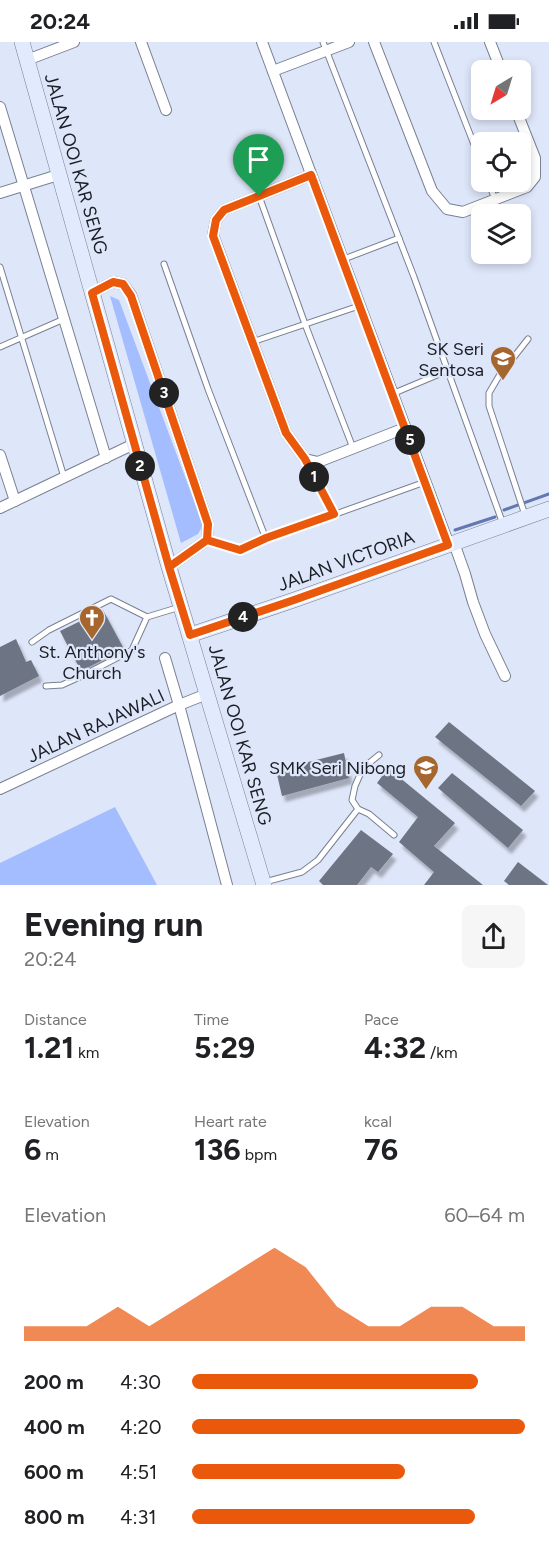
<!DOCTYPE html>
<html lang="en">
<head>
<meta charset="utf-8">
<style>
  :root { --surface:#fff; --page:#f6f6f6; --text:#202124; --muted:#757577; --accent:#ea580c }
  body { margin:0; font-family:Figtree,sans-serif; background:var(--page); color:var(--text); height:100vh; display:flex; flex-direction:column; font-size:22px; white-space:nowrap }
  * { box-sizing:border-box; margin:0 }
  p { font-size:20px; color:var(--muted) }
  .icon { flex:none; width:33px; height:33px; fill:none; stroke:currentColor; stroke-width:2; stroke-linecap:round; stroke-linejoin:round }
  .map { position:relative; height:843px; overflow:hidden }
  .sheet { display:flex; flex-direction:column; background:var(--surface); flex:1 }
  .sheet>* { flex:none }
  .needle { width:39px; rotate:218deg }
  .fabs { position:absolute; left:471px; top:18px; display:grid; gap:12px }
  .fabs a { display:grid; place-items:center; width:60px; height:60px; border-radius:9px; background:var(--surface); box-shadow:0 3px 9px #0003; font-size:30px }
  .pin { position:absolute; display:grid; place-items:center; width:51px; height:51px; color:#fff; margin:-62px -26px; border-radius:50% 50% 50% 0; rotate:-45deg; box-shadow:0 0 6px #0007 }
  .pin .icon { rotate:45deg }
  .km { position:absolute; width:30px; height:30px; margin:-15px; border-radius:50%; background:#222; color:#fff; font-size:16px; line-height:30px; text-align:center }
  .round { display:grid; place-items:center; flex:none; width:63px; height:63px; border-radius:9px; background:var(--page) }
  .summary { display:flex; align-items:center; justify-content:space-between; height:102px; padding:0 24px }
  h1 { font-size:33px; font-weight:700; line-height:45px }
  .figures { display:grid; grid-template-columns:repeat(3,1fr); gap:9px; height:102px; padding:6px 24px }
  .figures div { display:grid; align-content:center }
  .figures b { font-size:30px; font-weight:700 }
  .figures small { font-size:16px; font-weight:400 }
  .figures p { font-size:16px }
  .chart { height:168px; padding:12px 24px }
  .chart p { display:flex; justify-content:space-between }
  .chart svg { width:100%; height:108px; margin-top:6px; fill:var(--accent); opacity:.7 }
  ul { padding:0 24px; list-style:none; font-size:20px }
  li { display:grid; grid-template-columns:96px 72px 1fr; align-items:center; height:45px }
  li i { height:15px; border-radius:8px; background:var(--accent) }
  .status { display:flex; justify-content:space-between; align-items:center; height:42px; padding:0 30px; background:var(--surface); direction:ltr }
  .status svg { height:16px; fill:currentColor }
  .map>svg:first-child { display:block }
</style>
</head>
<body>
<div class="status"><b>20:24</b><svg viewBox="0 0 49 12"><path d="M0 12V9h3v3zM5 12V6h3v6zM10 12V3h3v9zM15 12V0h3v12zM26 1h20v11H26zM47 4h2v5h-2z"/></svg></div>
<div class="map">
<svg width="549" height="843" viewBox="0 0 549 843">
  <defs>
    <filter id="shadow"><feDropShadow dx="3.5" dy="6" stdDeviation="1.5" flood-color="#0004"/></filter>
  </defs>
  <rect width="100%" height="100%" fill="#dee6f9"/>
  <g fill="#a4bdfe">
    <polygon points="110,254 119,258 203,483 198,492 181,501"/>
    <polygon points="115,765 157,843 0,843 0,821"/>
  </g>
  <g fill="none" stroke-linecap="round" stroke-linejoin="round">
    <g stroke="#6378b2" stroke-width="3">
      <polyline points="504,468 549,452"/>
      <polyline points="455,488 495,475"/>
    </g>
  </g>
  <g fill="#6d7485" filter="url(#shadow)">
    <polygon points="103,568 124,607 81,629 60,589"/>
    <polygon points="16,597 26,620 31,618 39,634 0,654 0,605"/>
    <polygon points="449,680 535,749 521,764 435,695"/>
    <polygon points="344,711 349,736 282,754 276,728"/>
    <polygon points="388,726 455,781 434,804 483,843 424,843 434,830 399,800 418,775 377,741"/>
    <polygon points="452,731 523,788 508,806 438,746"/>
    <polygon points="361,788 393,812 378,830 371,825 357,843 323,843 319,839"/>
    <polygon points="518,820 548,843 509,843 504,839"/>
  </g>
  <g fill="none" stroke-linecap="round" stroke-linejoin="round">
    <defs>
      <g id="lane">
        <polyline points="323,0 414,235 503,482"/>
        <polyline points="434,0 482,123"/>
        <polyline points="488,140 495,157"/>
        <polyline points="259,154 305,282 353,406"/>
        <polyline points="344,217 399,196"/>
        <polyline points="164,222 208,347 266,497"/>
        <polyline points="0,225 64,435"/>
        <polyline points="252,300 359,264"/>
        <polyline points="0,305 64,277"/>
        <polyline points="392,352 449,328"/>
        <polyline points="305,418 334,472"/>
        <polyline points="525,473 489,364 489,351 499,334 528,297"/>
        <polyline points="207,498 240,508 266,497 425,440"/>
        <polyline points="32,600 49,588 111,557 147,575"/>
        <polyline points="46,644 62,643 86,632 132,608 147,575 180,565"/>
        <polyline points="358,767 352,758 355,744 363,726 379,713"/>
        <polyline points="265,840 302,830 318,818 358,767 369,772 394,793"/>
      </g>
      <g id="street">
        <polyline points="141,0 166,68"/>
        <polyline points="262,0 449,503"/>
        <polyline points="374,0 432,149 447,167 463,170 527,145 535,135 535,116 516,68"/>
        <polyline points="490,0 501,28"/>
        <polyline points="27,18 74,0"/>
        <polyline points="273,29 349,0"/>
        <polyline points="0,65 106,416"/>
        <polyline points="311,133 224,168 216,178 213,193 286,391 305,417 318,420 405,386"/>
        <polyline points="0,151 58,133"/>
        <polyline points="92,251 113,240 123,242 131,253 208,482 207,498 169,525"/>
        <polyline points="0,413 15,459"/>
        <polyline points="0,466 134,402"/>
        <polyline points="454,501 465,532 473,560 485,592 505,634"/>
        <polyline points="165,616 179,663 227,843"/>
        <polyline points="0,747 179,663 207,652"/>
      </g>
      <g id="secondary">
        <polyline points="22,0 169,525 264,843"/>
        <polyline points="190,593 294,558 549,467"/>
      </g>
    </defs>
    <use href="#lane" stroke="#7a8092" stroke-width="7"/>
    <use href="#street" stroke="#7a8092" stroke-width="12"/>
    <use href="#secondary" stroke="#7a8092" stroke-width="16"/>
    <use href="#lane" stroke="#fff" stroke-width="5"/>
    <use href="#street" stroke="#fff" stroke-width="10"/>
    <use href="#secondary" stroke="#e2eafe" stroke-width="15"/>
  </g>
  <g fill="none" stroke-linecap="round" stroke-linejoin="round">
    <defs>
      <polyline id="route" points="259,154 224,168 216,178 213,194 286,391 305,417 334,472 266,496 240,508 207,498 169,525 92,251 113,240 123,242 131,254 208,482 207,498 169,525 190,593 294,558 448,503 311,133 259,154"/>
    </defs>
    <use href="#route" stroke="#fff" stroke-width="12"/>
    <use href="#route" stroke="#ea580c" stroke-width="8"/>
  </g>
  <defs>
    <symbol id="school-pin" viewBox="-11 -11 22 30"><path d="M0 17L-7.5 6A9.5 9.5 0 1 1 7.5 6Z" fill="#a6662e" stroke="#dee6f9"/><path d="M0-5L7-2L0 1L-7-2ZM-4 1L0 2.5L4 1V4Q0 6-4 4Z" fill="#fff"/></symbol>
    <symbol id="church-pin" viewBox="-11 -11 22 30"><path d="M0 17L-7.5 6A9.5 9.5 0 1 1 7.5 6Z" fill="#a6662e" stroke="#dee6f9"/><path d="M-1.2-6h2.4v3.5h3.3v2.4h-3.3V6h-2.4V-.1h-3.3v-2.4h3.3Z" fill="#fff"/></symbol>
  </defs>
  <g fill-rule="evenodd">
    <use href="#school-pin" x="488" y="302" width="30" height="40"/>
    <use href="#church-pin" x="77" y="561" width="30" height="40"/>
    <use href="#school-pin" x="411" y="711" width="30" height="40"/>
  </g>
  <g text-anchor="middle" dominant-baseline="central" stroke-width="4.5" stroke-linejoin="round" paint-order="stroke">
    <g font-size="18" fill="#1b1e25" stroke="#dee6f9">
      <text transform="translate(76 122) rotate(74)">JALAN OOI KAR SENG</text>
      <text transform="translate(346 519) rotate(-20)">JALAN VICTORIA</text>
      <text transform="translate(96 684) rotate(-25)">JALAN RAJAWALI</text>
      <text transform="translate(240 693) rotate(74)">JALAN OOI KAR SENG</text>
    </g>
    <g font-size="18" fill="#1b1e25" stroke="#dee6f9" text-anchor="end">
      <text x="484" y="307">SK Seri<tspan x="484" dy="21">Sentosa</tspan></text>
      <text x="92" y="610" text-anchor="middle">St. Anthony's<tspan x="92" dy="21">Church</tspan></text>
      <text x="406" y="726">SMK Seri Nibong</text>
    </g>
  </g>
</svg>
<div class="fabs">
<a><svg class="needle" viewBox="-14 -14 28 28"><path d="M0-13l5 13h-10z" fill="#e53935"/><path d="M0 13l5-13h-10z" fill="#757577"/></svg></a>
<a><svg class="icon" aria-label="locate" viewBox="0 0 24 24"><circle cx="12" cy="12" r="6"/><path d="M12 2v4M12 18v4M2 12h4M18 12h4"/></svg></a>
<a><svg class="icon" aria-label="layers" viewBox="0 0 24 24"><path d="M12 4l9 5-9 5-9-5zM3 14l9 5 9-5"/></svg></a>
</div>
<div class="pin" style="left:259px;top:154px;background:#1e9e55"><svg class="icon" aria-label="arrive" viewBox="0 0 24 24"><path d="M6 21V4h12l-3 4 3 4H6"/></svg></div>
<b class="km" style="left:314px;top:435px">1</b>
<b class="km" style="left:140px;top:424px">2</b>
<b class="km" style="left:164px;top:351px">3</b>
<b class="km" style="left:243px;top:575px">4</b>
<b class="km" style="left:410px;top:398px">5</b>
</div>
<section class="sheet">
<div class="summary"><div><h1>Evening run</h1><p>20:24</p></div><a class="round"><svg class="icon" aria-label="share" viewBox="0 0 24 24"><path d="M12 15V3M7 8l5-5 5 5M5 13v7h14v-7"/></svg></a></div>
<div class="figures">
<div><p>Distance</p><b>1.21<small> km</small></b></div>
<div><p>Time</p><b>5:29</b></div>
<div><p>Pace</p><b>4:32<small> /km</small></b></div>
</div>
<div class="figures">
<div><p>Elevation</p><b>6<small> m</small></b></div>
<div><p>Heart rate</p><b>136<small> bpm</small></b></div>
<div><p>kcal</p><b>76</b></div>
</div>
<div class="chart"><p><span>Elevation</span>60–64 m</p>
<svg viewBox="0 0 160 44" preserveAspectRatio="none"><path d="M0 44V38L10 38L20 38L30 30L40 38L50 30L60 22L70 14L80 6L90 14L100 30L110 38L120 38L130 30L140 30L150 38L160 38V44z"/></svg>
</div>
<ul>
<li><b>200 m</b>4:30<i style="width:86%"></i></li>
<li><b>400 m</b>4:20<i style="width:100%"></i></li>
<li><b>600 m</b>4:51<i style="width:64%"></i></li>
<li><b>800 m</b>4:31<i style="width:85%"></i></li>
</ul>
</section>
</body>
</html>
